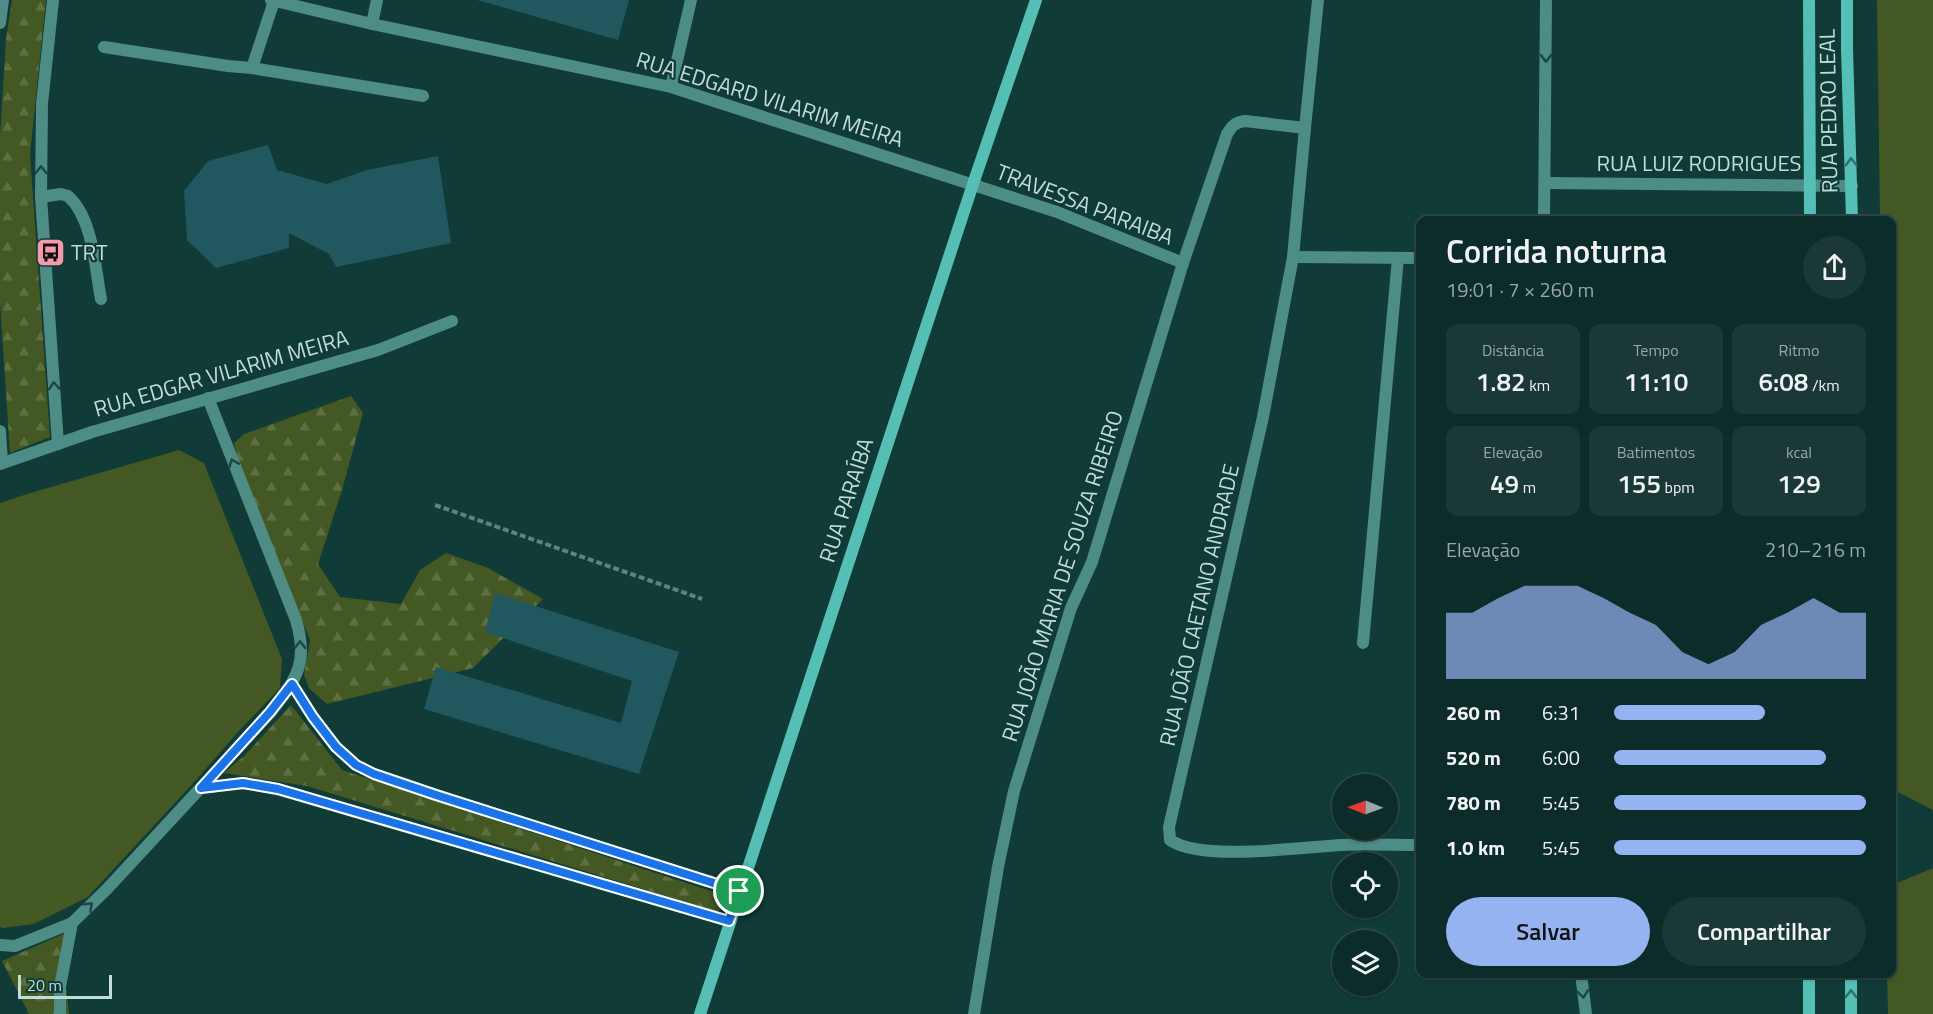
<!DOCTYPE html>
<html lang="pt">
<head>
<meta charset="utf-8">
<style>
  :root { --surface:#0c2c29; --page:#1a3835; --text:#f1f3f6; --muted:#9aa7a8; --line:#2c4846; --accent:#95b2f1 }
  body { margin:0; font-family:"Titillium Web",sans-serif; background:var(--page); color:var(--text); height:100vh; display:flex; flex-direction:column; font-size:22px; white-space:nowrap }
  * { box-sizing:border-box; margin:0 }
  p { font-size:20px; color:var(--muted) }
  .icon { flex:none; width:33px; height:33px; fill:none; stroke:currentColor; stroke-width:2; stroke-linecap:round; stroke-linejoin:round }
  .map { position:relative; flex:1; overflow:hidden }
  .sheet { position:absolute; left:1416px; top:216px; width:480px; height:762px; display:flex; flex-direction:column; background:var(--surface); border-radius:12px; box-shadow:0 2px 4px #0004,0 0 0 2px var(--line) }
  .sheet>* { flex:none }
  .needle { width:39px; rotate:271deg }
  .tools { position:absolute; left:1332px; top:774px; display:grid; gap:12px }
  .tools a { display:grid; place-items:center; width:66px; height:66px; border-radius:50%; background:var(--surface); box-shadow:0 2px 4px #0004,0 0 0 2px var(--line); font-size:30px }
  .scale { position:absolute; left:18px; bottom:15px; width:94px; box-sizing:border-box; padding-left:6px; border:3px solid #c1dcd9; border-top:0; font-size:16px; line-height:21px; white-space:nowrap; color:#c1dcd9; -webkit-text-stroke:4px #103b37; paint-order:stroke }
  .pin { position:absolute; display:grid; place-items:center; width:51px; height:51px; color:#fff; margin:-26px; border:3px solid #fff; border-radius:50%; box-shadow:0 2px 6px #0007 }
  .round { display:grid; place-items:center; flex:none; width:63px; height:63px; border-radius:32px; background:var(--page) }
  .summary { display:flex; align-items:center; justify-content:space-between; height:102px; padding:0 30px }
  h1 { font-size:33px; font-weight:600; line-height:45px }
  .figures { display:grid; grid-template-columns:repeat(3,1fr); gap:9px; height:102px; padding:6px 30px }
  .figures div { display:grid; align-content:center; border-radius:12px; background:var(--page); text-align:center }
  .figures b { font-size:26px; font-weight:600 }
  .figures small { font-size:16px; font-weight:400 }
  .figures p { font-size:16px }
  .chart { height:168px; padding:12px 30px }
  .chart p { display:flex; justify-content:space-between }
  .chart svg { width:100%; height:108px; margin-top:6px; fill:var(--accent); opacity:.7 }
  .cta { display:flex; gap:12px; margin-top:auto; padding:12px 30px }
  .cta a { flex:1; height:69px; border-radius:36px; background:var(--accent); color:#111; font-size:24px; font-weight:600; line-height:69px; text-align:center }
  .cta a+a { background:var(--page); color:var(--text) }
  ul { padding:0 30px; list-style:none; font-size:20px }
  li { display:grid; grid-template-columns:96px 72px 1fr; align-items:center; height:45px }
  li i { height:15px; border-radius:8px; background:var(--accent) }
  .map>svg:first-child { display:block }
</style>
</head>
<body>
<div class="map">
<svg width="1933" height="1014" viewBox="0 0 1933 1014">
  <defs>
    <pattern id="forest-firs" width="22" height="20" patternUnits="userSpaceOnUse" patternTransform="scale(1.5)"><rect width="22" height="20" fill="#445824"/><path d="M5 1l3.5 6h-7zM16 11l3.5 6h-7z" fill="#5d6f43"/></pattern>
  </defs>
  <rect width="100%" height="100%" fill="#103b37"/>
  <g fill="url(#forest-firs)">
    <polygon points="12,0 46,0 30,154 50,437 10,453 0,302 0,137 6,39"/>
    <polygon points="351,396 363,413 342,490 318,564 340,597 401,604 420,570 446,553 488,568 543,599 473,668 327,704 309,688 304,675 310,640 238,460 234,443 244,434"/>
    <polygon points="291,705 342,770 729,897 718,912 307,786 224,773 245,755"/>
    <polygon points="75,929 66,986 69,1014 29,1014 2,961"/>
  </g>
  <g fill="#445824">
    <polygon points="1877,0 1933,0 1933,810 1892,789 1892,220 1880,220"/>
    <polygon points="179,450 204,463 282,659 280,688 238,732 197,779 88,897 34,924 3,928 0,927 0,503 27,494"/>
    <polygon points="1933,868 1933,1014 1888,1014 1887,974 1892,974 1892,885"/>
  </g>
  <g fill="#215860">
    <polygon points="477,0 629,0 618,40"/>
    <polygon points="268,145 277,170 327,184 367,170 438,156 451,243 336,267 329,254 289,233 289,248 216,268 187,240 184,191 208,161"/>
    <polygon points="495,593 679,652 639,774 424,709 436,667 621,723 632,681 485,632"/>
  </g>
  <g fill="none" stroke-linecap="round" stroke-linejoin="round">
    <polyline stroke="#5e827f" stroke-width="4" stroke-dasharray="6 3" stroke-linecap="butt" points="435,505 702,599"/>
    <g stroke="#4e8c86" stroke-width="12">
      <polyline points="372,24 377,0"/>
      <polyline points="104,47 228,66 252,68 274,1"/>
      <polyline points="252,68 423,96"/>
      <polyline points="671,87 691,0"/>
      <path d="M41,197L61,194L68,196C93,218 95,268 101,299"/>
      <polyline points="1363,643 1398,258"/>
    </g>
    <g stroke="#4e8c86" stroke-width="12">
      <polyline points="53,0 42,104 41,197 58,444"/>
      <polyline points="271,0 372,24 671,87 1057,212 1183,263"/>
      <polyline points="0,23 3,0"/>
      <polyline points="1305,128 1318,0"/>
      <polyline points="1546,183 1852,186"/>
      <polyline points="1544,220 1546,0"/>
      <polyline points="1293,257 1420,258"/>
      <polyline points="0,431 2,463"/>
      <polyline points="0,464 92,432 378,350 452,321"/>
      <polyline points="292,684 313,717 336,747 356,765 374,774 436,795 739,891"/>
      <polyline points="201,788 243,783 277,789 729,921"/>
      <path d="M0,945L15,946L72,923L107,889L270,713C296,679 309,664 296,620L208,398"/>
      <polyline points="1581,974 1586,1014"/>
      <polyline points="60,1014 60,987 72,923"/>
      <path d="M974,1014L998,867L1014,791L1071,608L1092,562L1183,263L1227,134C1232,126 1235,122 1245,121L1305,128L1293,257L1263,417L1169,827L1170,840C1202,862 1302,847 1342,845C1368,844 1394,845 1420,845"/>
    </g>
    <g stroke="#55bfb5" stroke-width="12">
      <polyline points="1809,0 1810,220"/>
      <polyline points="1847,0 1847,49 1852,220"/>
      <polyline points="700,1014 973,184 1036,0"/>
      <polyline points="1809,1014 1809,974"/>
      <polyline points="1851,1014 1851,974"/>
    </g>
  </g>
  <defs><path id="oneway-chevron" d="M-2-3.5L2.5 0L-2 3.5" fill="none" stroke-width="1.6" stroke-linecap="round" stroke-linejoin="round" transform="scale(1.5)"/></defs>
  <g stroke="#194743">
    <use href="#oneway-chevron" transform="translate(1546 58) rotate(90)"/>
    <use href="#oneway-chevron" transform="translate(41 170) rotate(-90)"/>
    <use href="#oneway-chevron" transform="translate(54 386) rotate(-94)"/>
    <use href="#oneway-chevron" transform="translate(233 463) rotate(-112)"/>
    <use href="#oneway-chevron" transform="translate(300 645) rotate(-89)"/>
    <use href="#oneway-chevron" transform="translate(89 906) rotate(-43)"/>
    <use href="#oneway-chevron" transform="translate(1583 994) rotate(83)"/>
  </g>
  <g stroke="#2c7069">
    <use href="#oneway-chevron" transform="translate(1851 162) rotate(-92)"/>
    <use href="#oneway-chevron" transform="translate(1851 994) rotate(-89)"/>
  </g>
  <g fill="none" stroke-linecap="round" stroke-linejoin="round">
    <defs>
      <polygon id="route" points="292,684 313,717 336,747 356,765 374,774 436,795 739,891 729,921 278,789 243,783 201,788 270,712"/>
    </defs>
    <use href="#route" stroke="#fff" stroke-width="12"/>
    <use href="#route" stroke="#1a73e8" stroke-width="8"/>
  </g>
  <defs>
    <symbol id="bus-square" viewBox="-11 -11 22 22"><rect x="-9" y="-9" width="18" height="18" rx="4" fill="#f39aab" stroke="#103b37"/><path d="M-5-6H5V4H4V6H2V4H-2V6H-4V4H-5ZM-3.5-4V0h7V-4ZM-3.5 1.2v1.5H-2V1.2ZM2 1.2v1.5H3.5V1.2Z" fill="#111"/></symbol>
  </defs>
  <g fill-rule="evenodd">
    <use href="#bus-square" x="34" y="236" width="33" height="33"/>
  </g>
  <g text-anchor="middle" dominant-baseline="central" stroke-width="4.5" stroke-linejoin="round" paint-order="stroke">
    <g font-size="22" fill="#c1dcd9" stroke="#103b37">
      <text transform="translate(770 99) rotate(17)">RUA EDGARD VILARIM MEIRA</text>
      <text transform="translate(1828 111) rotate(-91)">RUA PEDRO LEAL</text>
      <text x="1699" y="163">RUA LUIZ RODRIGUES</text>
      <text transform="translate(1085 204) rotate(21)">TRAVESSA PARAIBA</text>
      <text transform="translate(221 373) rotate(-16)">RUA EDGAR VILARIM MEIRA</text>
      <text transform="translate(846 500) rotate(-72)">RUA PARAÍBA</text>
      <text transform="translate(1062 576) rotate(-72)">RUA JOÃO MARIA DE SOUZA RIBEIRO</text>
      <text transform="translate(1199 605) rotate(-77)">RUA JOÃO CAETANO ANDRADE</text>
    </g>
    <g font-size="22" fill="#c1dcd9" stroke="#103b37" text-anchor="start">
      <text x="71" y="252">TRT</text>
    </g>
  </g>
</svg>
<div class="tools">
<a><svg class="needle" viewBox="-14 -14 28 28"><path d="M0-13l5 13h-10z" fill="#e53935"/><path d="M0 13l5-13h-10z" fill="#9aa7a8"/></svg></a>
<a><svg class="icon" aria-label="locate" viewBox="0 0 24 24"><circle cx="12" cy="12" r="6"/><path d="M12 2v4M12 18v4M2 12h4M18 12h4"/></svg></a>
<a><svg class="icon" aria-label="layers" viewBox="0 0 24 24"><path d="M12 4l9 5-9 5-9-5zM3 14l9 5 9-5"/></svg></a>
</div>
<div class="scale">20 m</div>
<div class="pin" style="left:739px;top:891px;background:#1e9e55"><svg class="icon" aria-label="arrive" viewBox="0 0 24 24"><path d="M6 21V4h12l-3 4 3 4H6"/></svg></div>
<section class="sheet">
<div class="summary"><div><h1>Corrida noturna</h1><p>19:01 · 7 × 260 m</p></div><a class="round"><svg class="icon" aria-label="share" viewBox="0 0 24 24"><path d="M12 15V3M7 8l5-5 5 5M5 13v7h14v-7"/></svg></a></div>
<div class="figures">
<div><p>Distância</p><b>1.82<small> km</small></b></div>
<div><p>Tempo</p><b>11:10</b></div>
<div><p>Ritmo</p><b>6:08<small> /km</small></b></div>
</div>
<div class="figures">
<div><p>Elevação</p><b>49<small> m</small></b></div>
<div><p>Batimentos</p><b>155<small> bpm</small></b></div>
<div><p>kcal</p><b>129</b></div>
</div>
<div class="chart"><p><span>Elevação</span>210–216 m</p>
<svg viewBox="0 0 160 44" preserveAspectRatio="none"><path d="M0 44V17L10 17L20 11L30 6L40 6L50 6L60 11L70 17L80 22L90 33L100 38L110 33L120 22L130 17L140 11L150 17L160 17V44z"/></svg>
</div>
<ul>
<li><b>260 m</b>6:31<i style="width:60%"></i></li>
<li><b>520 m</b>6:00<i style="width:84%"></i></li>
<li><b>780 m</b>5:45<i style="width:100%"></i></li>
<li><b>1.0 km</b>5:45<i style="width:100%"></i></li>
</ul>
<div class="cta"><a>Salvar</a><a>Compartilhar</a></div>
</section>
</div>
</body>
</html>
